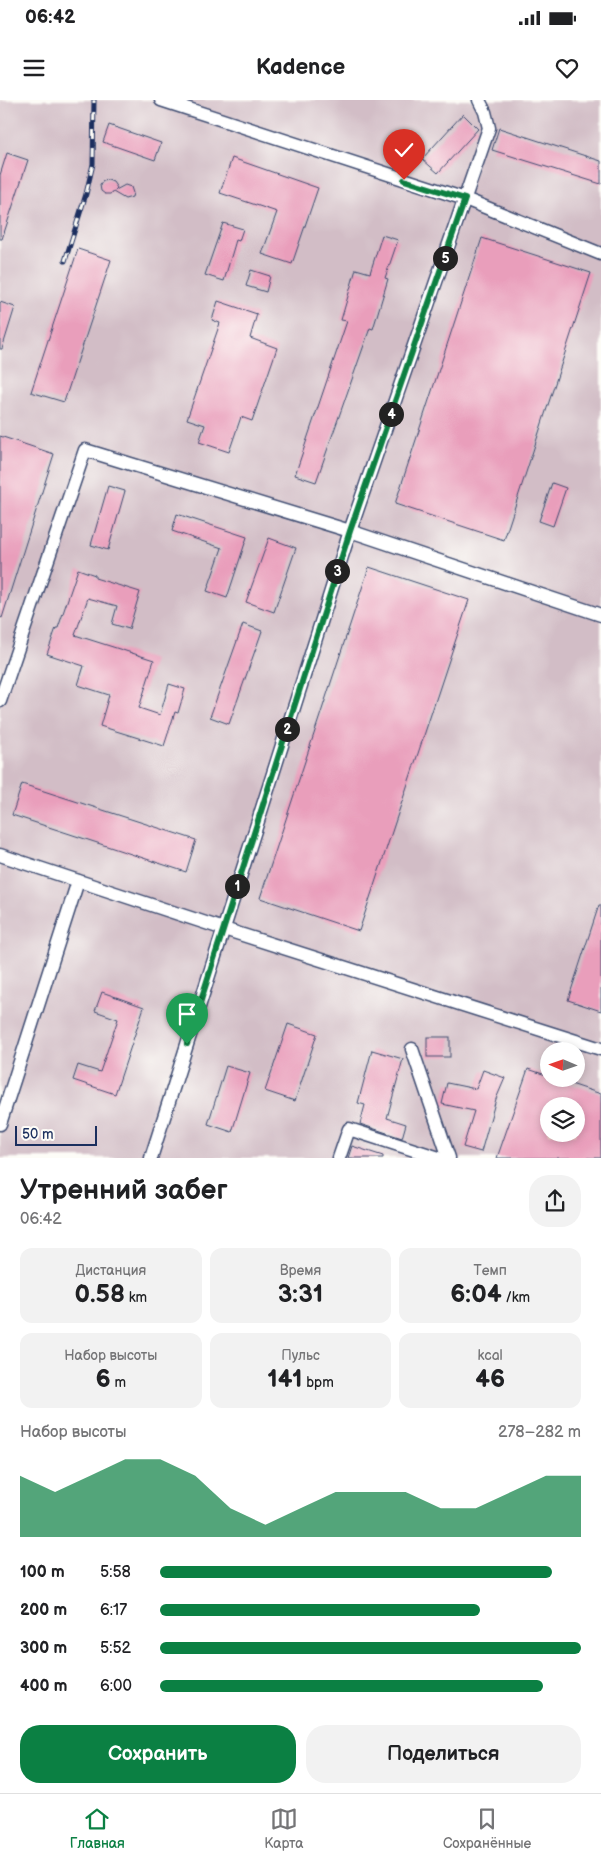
<!DOCTYPE html>
<html lang="ru">
<head>
<meta charset="utf-8">
<style>
  :root { --surface:#fff; --page:#f2f2f2; --text:#202124; --muted:#757577; --line:#e0e0e0; --accent:#0b8043 }
  body { margin:0; font-family:"Balsamiq Sans",sans-serif; background:var(--page); color:var(--text); height:100vh; display:flex; flex-direction:column; font-size:19px; white-space:nowrap }
  * { box-sizing:border-box; margin:0 }
  p { font-size:16px; color:var(--muted) }
  .icon { flex:none; width:28px; height:28px; fill:none; stroke:currentColor; stroke-width:2; stroke-linecap:round; stroke-linejoin:round }
  .map { position:relative; height:1058px; overflow:hidden }
  .sheet { display:flex; flex-direction:column; background:var(--surface); flex:1 }
  .sheet>* { flex:none }
  .needle { width:32px; rotate:272deg }
  .fabs { position:absolute; left:540px; top:942px; display:grid; gap:10px }
  .fabs a { display:grid; place-items:center; width:45px; height:45px; border-radius:50%; background:var(--surface); box-shadow:0 2px 8px #0003; font-size:25px }
  .scale { position:absolute; left:15px; bottom:12px; width:82px; box-sizing:border-box; padding-left:5px; border:2px solid #1b2f5e; border-top:0; font-size:14px; line-height:18px; white-space:nowrap; color:#1b2f5e; -webkit-text-stroke:4px #fdfcf7; paint-order:stroke }
  .pin { position:absolute; display:grid; place-items:center; width:42px; height:42px; color:#fff; margin:-51px -21px; border-radius:50% 50% 50% 0; rotate:-45deg; box-shadow:0 0 5px #0007 }
  .pin .icon { rotate:45deg }
  .km { position:absolute; width:25px; height:25px; margin:-12px; border-radius:50%; background:#222; color:#fff; font-size:14px; line-height:25px; text-align:center }
  .round { display:grid; place-items:center; flex:none; width:52px; height:52px; border-radius:20px; background:var(--page) }
  .overview { display:flex; align-items:center; justify-content:space-between; height:85px; padding:0 20px }
  h1 { font-size:28px; font-weight:600; line-height:38px }
  .figures { display:grid; grid-template-columns:repeat(3,1fr); gap:8px; height:85px; padding:5px 20px }
  .figures div { display:grid; align-content:center; border-radius:12px; background:var(--page); text-align:center }
  .figures b { font-size:25px; font-weight:600 }
  .figures small { font-size:14px; font-weight:400 }
  .figures p { font-size:14px }
  .chart { height:140px; padding:10px 20px }
  .chart p { display:flex; justify-content:space-between }
  .chart svg { width:100%; height:90px; margin-top:5px; fill:var(--accent); opacity:.7 }
  .cta { display:flex; gap:10px; margin-top:auto; padding:10px 20px }
  .cta a { flex:1; height:58px; border-radius:20px; background:var(--accent); color:#fff; font-size:20px; font-weight:600; line-height:58px; text-align:center }
  .cta a+a { background:var(--page); color:var(--text) }
  ul { padding:0 20px; list-style:none; font-size:16px }
  li { display:grid; grid-template-columns:80px 60px 1fr; align-items:center; height:38px }
  li i { height:12px; border-radius:6px; background:var(--accent) }
  .status { display:flex; justify-content:space-between; align-items:center; height:35px; padding:0 25px; background:var(--surface); direction:ltr }
  .status svg { height:14px; fill:currentColor }
  header { display:flex; justify-content:space-between; align-items:center; height:65px; padding:0 20px; background:var(--surface); font-size:22px; font-weight:600 }
  .tab-bar { display:flex; justify-content:space-around; align-items:center; height:70px; border-top:1px solid var(--line); background:var(--surface); font-size:14px; color:var(--muted) }
  .tab-bar a { display:grid; justify-items:center; gap:2px }
  .tab-bar .active { color:var(--accent) }
  .map>svg:first-child { display:block }
</style>
</head>
<body>
<div class="status"><b>06:42</b><svg viewBox="0 0 49 12"><path d="M0 12V9h3v3zM5 12V6h3v6zM10 12V3h3v9zM15 12V0h3v12zM26 1h20v11H26zM47 4h2v5h-2z"/></svg></div>
<header><svg class="icon" aria-label="menu" viewBox="0 0 24 24"><path d="M4 6h16M4 12h16M4 18h16"/></svg>Kadence<svg class="icon" aria-label="heart" viewBox="0 0 24 24"><path d="M12 20l-8-8c-3-5 5-10 8-4 3-6 11-1 8 4z"/></svg></header>
<div class="map">
<svg width="601" height="1058" viewBox="0 0 601 1058">
  <rect width="100%" height="100%" fill="#fdfcf7"/>
  <filter id="ink" filterUnits="userSpaceOnUse"><feTurbulence type="fractalNoise" baseFrequency=".02" numOctaves="2"/><feDisplacementMap in="SourceGraphic" scale="10" xChannelSelector="R" yChannelSelector="G"/><feConvolveMatrix kernelMatrix="1 2 1 2 8 2 1 2 1" color-interpolation-filters="sRGB"/></filter>
  <filter id="wash" filterUnits="userSpaceOnUse"><feTurbulence type="fractalNoise" baseFrequency=".0096" numOctaves="4" result="noise"/><feDisplacementMap in="SourceGraphic" scale="20" xChannelSelector="R" yChannelSelector="G"/><feGaussianBlur stdDeviation="1.12" result="paint"/><feColorMatrix in="noise" values="0 0 0 0 0 0 0 0 0 0 0 0 0 0 0 0 0 1.4 0 .05"/><feComposite in="paint" operator="in"/></filter>
  <g filter="url(#wash)">
    <rect width="100%" height="100%" fill="#f6e5ce"/>
    <path fill="#d2bdc6" fill-rule="evenodd" d="M0,0H601V1058H0ZM549,951H576V979H549ZM549,1006H576V1034H549Z"/>
    <g id="blocks">
      <g fill="#e99ebb" fill-rule="evenodd">
        <polygon points="463,14 478,29 438,73 422,59"/>
        <polygon points="109,25 161,43 155,60 103,42"/>
        <polygon points="499,28 601,61 601,84 492,50"/>
        <polygon points="7,53 28,60 2,139 0,139 0,75"/>
        <polygon points="232,58 318,88 292,164 262,154 277,112 220,93"/>
        <polygon points="108,80 113,82 117,88 114,91 125,85 131,87 133,93 132,97 125,99 113,92 110,94 105,94 101,91 100,85 103,81"/>
        <polygon points="223,123 243,129 239,141 236,140 224,181 205,175"/>
        <polygon points="382,135 398,140 385,178 388,179 373,229 370,228 316,382 295,375 347,221 341,220 356,169 370,173"/>
        <polygon points="482,138 591,173 504,440 395,404"/>
        <polygon points="78,149 111,160 64,302 31,292"/>
        <polygon points="251,170 270,176 266,192 246,186"/>
        <polygon points="218,201 257,214 250,238 277,248 252,321 241,317 229,352 199,342 205,325 187,319 220,223 212,220"/>
        <polygon points="0,202 15,207 2,249 0,249"/>
        <polygon points="0,336 54,354 2,518 0,517"/>
        <polygon points="552,383 566,388 553,426 539,421"/>
        <polygon points="108,386 125,391 108,450 91,445"/>
        <polygon points="177,414 247,437 227,498 207,491 222,448 172,431"/>
        <polygon points="269,438 296,448 274,512 246,502"/>
        <polygon points="369,467 469,500 359,831 260,798"/>
        <polygon points="78,469 95,475 95,478 140,492 129,529 112,524 117,506 88,498 75,535 154,560 139,608 160,615 169,584 185,589 178,613 175,612 164,646 100,626 109,595 78,585 84,566 47,554 56,528 58,528"/>
        <polygon points="243,524 262,531 229,624 210,617"/>
        <polygon points="22,684 196,740 186,772 12,715"/>
        <polygon points="599,805 601,805 601,911 568,900"/>
        <polygon points="102,892 144,907 115,994 73,980 78,965 100,972 118,919 95,911"/>
        <polygon points="288,924 317,934 295,1001 265,991"/>
        <rect x="427" y="937" width="23" height="20"/>
        <polygon points="372,950 403,959 387,1018 406,1024 402,1038 360,1024 365,1005 358,1003"/>
        <polygon points="226,966 250,973 232,1032 208,1024"/>
        <path d="M528,969L549,976V979H556L601,994V1058H497ZM549,1006H576V1034H549Z"/>
        <polygon points="483,970 505,978 496,999 481,1052 463,1047 474,1011 442,1004 447,983 476,989"/>
        <polygon points="352,1046 383,1056 383,1058 348,1058"/>
      </g>
    </g>
  </g>
  <g filter="url(#ink)">
    <use href="#blocks" fill-opacity="0" stroke="#3c4a6f" stroke-width="1"/>
    <g fill="none" stroke-linecap="round" stroke-linejoin="round">
      <defs>
        <g id="minor">
          <polyline points="161,0 465,99 601,154"/>
          <polyline points="0,601 85,350 350,431 601,515"/>
          <polyline points="0,755 224,829 601,949"/>
          <polyline points="412,949 449,1058"/>
          <polyline points="0,1024 78,781"/>
          <polyline points="151,1058 350,431 489,28 485,12 479,0"/>
          <polyline points="339,1058 349,1029 439,1058"/>
        </g>
      </defs>
      <use href="#minor" stroke="#3c4a6f" stroke-width="15"/>
      <use href="#minor" stroke="#fff" stroke-width="12"/>
      <defs>
        <polyline id="rail" points="65,161 86,94 93,64 94,0"/>
      </defs>
      <use href="#rail" stroke="#1b2f5e" stroke-width="5"/>
      <use href="#rail" stroke="#fdfcf7" stroke-width="3" stroke-dasharray="9" stroke-linecap="butt"/>
    </g>
  </g>
  <g fill="none" stroke-linecap="round" stroke-linejoin="round" filter="url(#ink)">
    <defs>
      <polyline id="route" points="187,944 350,431 465,99 404,80"/>
    </defs>
    <use href="#route" stroke="#fff" stroke-width="10"/>
    <use href="#route" stroke="#0b8043" stroke-width="6"/>
  </g>
</svg>
<div class="fabs">
<a><svg class="needle" viewBox="-14 -14 28 28"><path d="M0-13l5 13h-10z" fill="#e53935"/><path d="M0 13l5-13h-10z" fill="#757577"/></svg></a>
<a><svg class="icon" aria-label="layers" viewBox="0 0 24 24"><path d="M12 4l9 5-9 5-9-5zM3 14l9 5 9-5"/></svg></a>
</div>
<div class="scale">50 m</div>
<div class="pin" style="left:187px;top:944px;background:#1e9e55"><svg class="icon" aria-label="arrive" viewBox="0 0 24 24"><path d="M6 21V4h12l-3 4 3 4H6"/></svg></div>
<div class="pin" style="left:404px;top:80px;background:#d93025"><svg class="icon" aria-label="check" viewBox="0 0 24 24"><path d="M5 12l5 5 9-10"/></svg></div>
<b class="km" style="left:237px;top:786px">1</b>
<b class="km" style="left:287px;top:629px">2</b>
<b class="km" style="left:337px;top:471px">3</b>
<b class="km" style="left:391px;top:314px">4</b>
<b class="km" style="left:445px;top:158px">5</b>
</div>
<section class="sheet">
<div class="overview"><div><h1>Утренний забег</h1><p>06:42</p></div><a class="round"><svg class="icon" aria-label="share" viewBox="0 0 24 24"><path d="M12 15V3M7 8l5-5 5 5M5 13v7h14v-7"/></svg></a></div>
<div class="figures">
<div><p>Дистанция</p><b>0.58<small> km</small></b></div>
<div><p>Время</p><b>3:31</b></div>
<div><p>Темп</p><b>6:04<small> /km</small></b></div>
</div>
<div class="figures">
<div><p>Набор высоты</p><b>6<small> m</small></b></div>
<div><p>Пульс</p><b>141<small> bpm</small></b></div>
<div><p>kcal</p><b>46</b></div>
</div>
<div class="chart"><p><span>Набор высоты</span>278–282 m</p>
<svg viewBox="0 0 160 44" preserveAspectRatio="none"><path d="M0 44V14L10 22L20 14L30 6L40 6L50 14L60 30L70 38L80 30L90 22L100 22L110 22L120 30L130 30L140 22L150 14L160 14V44z"/></svg>
</div>
<ul>
<li><b>100 m</b>5:58<i style="width:93%"></i></li>
<li><b>200 m</b>6:17<i style="width:76%"></i></li>
<li><b>300 m</b>5:52<i style="width:100%"></i></li>
<li><b>400 m</b>6:00<i style="width:91%"></i></li>
</ul>
<div class="cta"><a>Сохранить</a><a>Поделиться</a></div>
</section>
<nav class="tab-bar">
<a class="active"><svg class="icon" aria-label="home" viewBox="0 0 24 24"><path d="M3 11l9-7 9 7M6 9v11h12V9"/></svg>Главная</a>
<a><svg class="icon" aria-label="map" viewBox="0 0 24 24"><path d="M3 6l6-2 6 2 6-2v14l-6 2-6-2-6 2zM9 4v14M15 6v14"/></svg>Карта</a>
<a><svg class="icon" aria-label="saved" viewBox="0 0 24 24"><path d="M7 4h10v16l-5-4-5 4z"/></svg>Сохранённые</a>
</nav>
</body>
</html>
